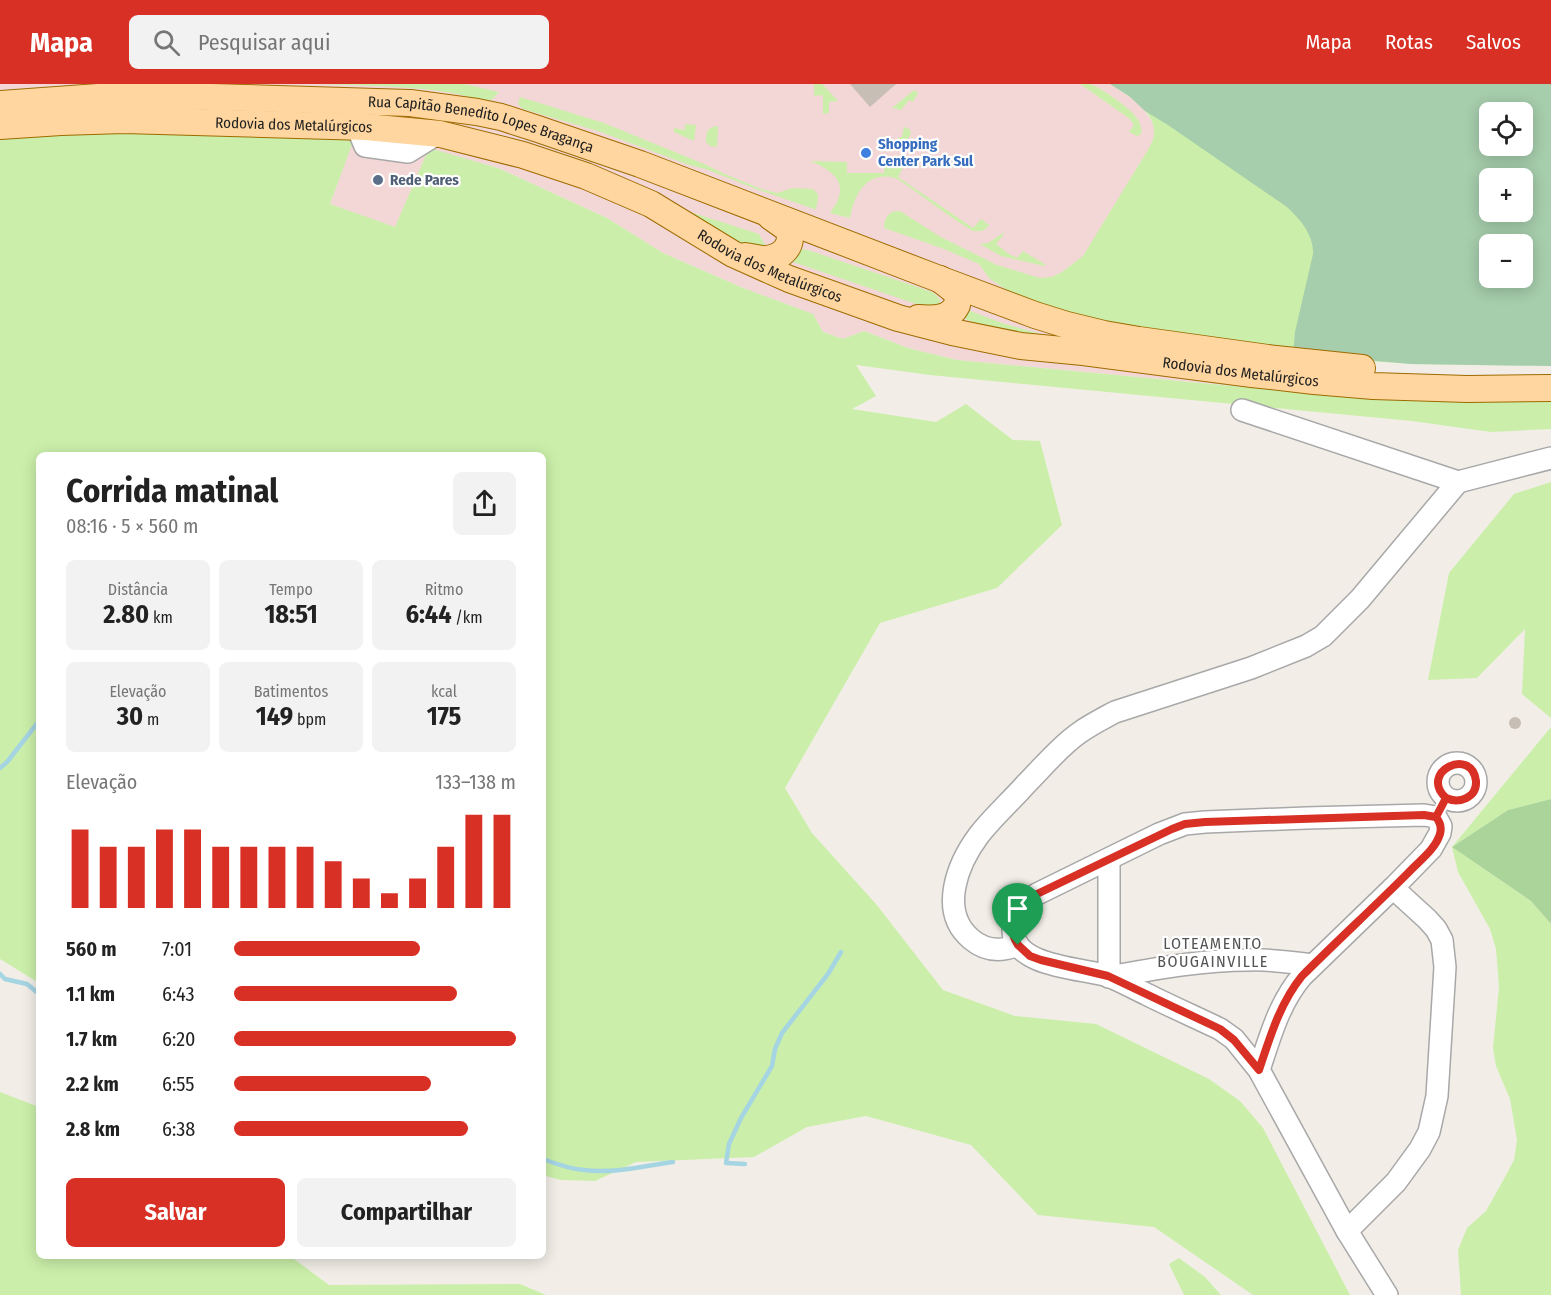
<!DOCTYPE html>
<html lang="pt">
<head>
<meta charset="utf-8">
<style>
  :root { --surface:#fff; --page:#f2f2f2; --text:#222; --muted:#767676; --accent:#d93025 }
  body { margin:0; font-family:"Fira Sans Condensed",sans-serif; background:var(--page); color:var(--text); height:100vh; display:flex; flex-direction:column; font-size:22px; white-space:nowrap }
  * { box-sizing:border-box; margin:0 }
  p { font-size:20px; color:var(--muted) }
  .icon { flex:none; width:33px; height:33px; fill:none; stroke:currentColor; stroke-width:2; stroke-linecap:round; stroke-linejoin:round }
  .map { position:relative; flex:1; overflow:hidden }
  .side { position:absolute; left:36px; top:368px; width:510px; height:807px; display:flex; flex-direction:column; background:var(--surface); border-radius:9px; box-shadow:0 3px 15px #0003 }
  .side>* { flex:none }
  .controls { position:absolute; left:1479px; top:18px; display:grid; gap:12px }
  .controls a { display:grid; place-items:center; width:54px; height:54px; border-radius:9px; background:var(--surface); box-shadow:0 3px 15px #0003; font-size:30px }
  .pin { position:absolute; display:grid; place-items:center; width:51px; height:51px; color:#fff; margin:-62px -26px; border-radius:50% 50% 50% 0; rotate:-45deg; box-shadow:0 0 6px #0007 }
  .pin .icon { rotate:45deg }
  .round { display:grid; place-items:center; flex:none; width:63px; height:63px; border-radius:9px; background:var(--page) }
  .summary { display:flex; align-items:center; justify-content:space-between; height:102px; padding:0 30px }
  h1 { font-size:33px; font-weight:700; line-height:45px }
  .figures { display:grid; grid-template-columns:repeat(3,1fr); gap:9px; height:102px; padding:6px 30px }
  .figures div { display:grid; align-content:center; border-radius:9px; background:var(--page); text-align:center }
  .figures b { font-size:26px; font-weight:700 }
  .figures small { font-size:16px; font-weight:400 }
  .figures p { font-size:16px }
  .chart { height:168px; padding:12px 30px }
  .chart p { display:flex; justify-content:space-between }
  .chart svg { width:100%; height:108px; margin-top:6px; stroke:var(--accent); stroke-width:6 }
  .button { display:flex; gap:12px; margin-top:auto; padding:12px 30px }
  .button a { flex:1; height:69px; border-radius:9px; background:var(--accent); color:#fff; font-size:24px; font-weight:700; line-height:69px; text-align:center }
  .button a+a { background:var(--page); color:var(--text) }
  ul { padding:0 30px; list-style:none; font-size:20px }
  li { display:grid; grid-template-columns:96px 72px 1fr; align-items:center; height:45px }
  li i { height:15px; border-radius:8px; background:var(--accent) }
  header { display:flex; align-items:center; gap:36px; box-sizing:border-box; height:84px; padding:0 30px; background:var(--accent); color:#fff }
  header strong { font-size:28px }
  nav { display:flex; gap:33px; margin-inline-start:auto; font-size:21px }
  .search { width:420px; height:54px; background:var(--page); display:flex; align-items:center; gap:15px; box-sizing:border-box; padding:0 21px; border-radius:9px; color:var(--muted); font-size:22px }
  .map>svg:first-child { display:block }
</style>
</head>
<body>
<header>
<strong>Mapa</strong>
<div class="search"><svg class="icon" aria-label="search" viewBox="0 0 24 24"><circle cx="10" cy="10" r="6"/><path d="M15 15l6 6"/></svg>Pesquisar aqui</div>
<nav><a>Mapa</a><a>Rotas</a><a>Salvos</a></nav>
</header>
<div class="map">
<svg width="1551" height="1211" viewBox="0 0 1551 1211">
  <rect width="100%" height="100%" fill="#f2eee7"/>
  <polygon fill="#f3d7d6" points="0,0 1110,0 1129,12 1145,27 1293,257 1287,307 957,276 908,264 864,247 843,255 823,248 812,230 743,204 663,169 607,134 498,84 429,65 395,144 330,120 353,55 0,53"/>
  <g fill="#cbefaa">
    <path d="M323,0H464L499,8L493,15C483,19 468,12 457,10C414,2 368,2 323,0Z"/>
    <polygon points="814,0 822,0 838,17 829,18 829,29 823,30 823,11 814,12"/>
    <path d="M1080,0C1083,0 1086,0 1089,0C1099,2 1130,24 1136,33C1140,38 1142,44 1141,50L1137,52L1129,48L1134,41L1130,35Z"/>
    <path d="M1110,0H1285L1394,177L1551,206V282L1412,280L1309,273L1103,240L1023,217L989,194L979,180L944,165L884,144C884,134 889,126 900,127L939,152L997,181L1040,194L1052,193L1062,188L1083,172L1149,64C1151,60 1154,55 1154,50C1156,27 1126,10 1110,0Z"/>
    <polygon points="914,6 918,9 913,18 909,16 901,26 892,24"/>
    <polygon points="520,13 604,39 704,80 725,90 761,105 777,109 793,104 813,105 818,110 818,115 816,125 817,126 756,105 706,85 689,81 601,48 523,25 518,20"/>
    <polygon points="685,40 696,41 694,57 674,48 674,44 685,46"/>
    <path d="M718,42L717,63L710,62L706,58C706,48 707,43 718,42Z"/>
    <polygon points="904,43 909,45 911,50 902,63 898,65 898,54 902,53"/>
    <polygon points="111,48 354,55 330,120 395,143 429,64 498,84 607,134 663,169 743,204 813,230 823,248 843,255 864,247 908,264 957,276 1318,310 1551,314 1551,345 1491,348 1412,337 930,291 856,281 876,312 852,325 936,338 966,320 1013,356 1040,357 1062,441 997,504 880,539 785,704 812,749 876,820 943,906 1015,932 1096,940 1209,995 1240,1017 1263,1044 1350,1211 1253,1211 1154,1143 1038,1131 971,1061 866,1032 807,1043 754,1073 636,1078 595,1097 560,1096 543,1091 543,370 39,370 39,899 0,875 0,53"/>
    <path d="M810,77L847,78V89H884L885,77L903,83L898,93L973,144L981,135L989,141L988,143L982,147H973C953,135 934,121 915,107C908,103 899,94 891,93C864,89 854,113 850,134L830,129C851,102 837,88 810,77Z"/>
    <polygon points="681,125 759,150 766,163 764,169 732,157"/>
    <polygon points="1003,149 1004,150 996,160 1009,170 1017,174 1023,167 1046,181 1044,182 1001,172 980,160 988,159"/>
    <polygon points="800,165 808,166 932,208 936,211 940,216 940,222 931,225 787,176"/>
    <polygon points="965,225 1002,239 1052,253 1052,255 978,240 960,233"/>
    <polygon points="1551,398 1551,634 1522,610 1525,545 1477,594 1428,596 1449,489 1514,410"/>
    <polygon points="1551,643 1551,715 1508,726 1452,763 1531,817 1551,840 1551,1211 1461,1211 1458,1166 1467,1144 1486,1127 1505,1093 1514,1076 1517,1056 1510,1015 1496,982 1493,964 1499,903 1496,865 1490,845 1458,788 1452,763"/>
    <polygon points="0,1008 39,1023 39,1172 290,1172 329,1201 520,1200 546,1211 0,1211"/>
    <polygon points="1179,1174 1205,1193 1221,1211 1184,1211 1169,1180"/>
  </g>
  <polygon fill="#aad499" points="1551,715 1551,840 1531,817 1452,763 1508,726"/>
  <path fill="#a6cdac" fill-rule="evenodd" d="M1110,0H1551V282L1412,280L1293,270L1295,248L1313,170C1314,151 1300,135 1287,123L1168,41L1145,27L1129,12ZM1490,28H1522V62H1490ZM1490,94H1522V128H1490ZM1490,160H1522V194H1490Z"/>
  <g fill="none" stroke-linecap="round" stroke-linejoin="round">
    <g stroke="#a5d4e2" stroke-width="4.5">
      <polyline points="0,684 7,678 39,637"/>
      <polyline points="0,890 5,895 27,900 39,910"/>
      <path d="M543,1075C556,1080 570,1085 584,1086C613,1090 644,1082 673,1078"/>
      <polyline points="745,1080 726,1079 729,1060 741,1034 772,982 775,965 782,949 828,890 841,868"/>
    </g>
  </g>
  <g fill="#c7beb6">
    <polygon points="850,0 896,0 870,23"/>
    <circle cx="1515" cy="639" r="6"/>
  </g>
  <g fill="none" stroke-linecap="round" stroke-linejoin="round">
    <defs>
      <g id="minor">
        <polyline points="357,43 365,62 408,68 437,50"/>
        <polyline points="1242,326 1458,398"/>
        <circle cx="1457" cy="698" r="19"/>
        <path d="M1109,775V893C1154,885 1201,876 1248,876C1269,875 1291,878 1313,881"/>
        <path d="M1018,861C1001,868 985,867 971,855C938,827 958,779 979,751C993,733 1011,717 1026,700C1043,683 1059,663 1079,649C1090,641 1102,635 1115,628L1251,584L1306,562L1323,552L1360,515L1458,398L1551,374"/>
        <path d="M1259,986C1270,953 1279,919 1302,892L1393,804L1431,765L1440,749L1441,742L1436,733L1424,731L1306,734L1205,738L1185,740L1159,750L1037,810C1023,818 1013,829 1013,846C1013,883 1082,884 1108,892C1121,897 1133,904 1146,910C1170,922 1195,933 1220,945L1234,955L1259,986L1347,1147L1387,1211"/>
        <polyline points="1347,1147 1396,1098 1420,1065 1429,1048 1437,1012 1445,883 1442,856 1436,845 1427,835 1393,804"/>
      </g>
      <g id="major">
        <path id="s1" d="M0,20L112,12H178L410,19L477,28L501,33L538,45L640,80L939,195L1035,231L1067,241L1104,250L1139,256L1268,274L1362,284"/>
        <path id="s2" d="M0,42L61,38L124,36L366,43L440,50L523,71L586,92L651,120L733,170L789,195L898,234L952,248L1021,262L1083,268L1252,290L1314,297L1373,302L1467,305L1551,304"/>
        <path d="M745,172C752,173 759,175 765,175C782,174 795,161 788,145L771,133"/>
        <path d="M918,234C932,235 950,236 957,221C958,218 959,215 957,212C955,205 945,200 940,195"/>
      </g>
    </defs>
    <use href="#minor" stroke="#a8a8a8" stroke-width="24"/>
    <use href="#major" stroke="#9e6b00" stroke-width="28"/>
    <use href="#minor" stroke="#fff" stroke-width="21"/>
    <use href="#major" stroke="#ffd69f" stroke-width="26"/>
  </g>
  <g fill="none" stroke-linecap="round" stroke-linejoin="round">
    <defs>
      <path id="route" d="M1018,861L1030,872L1041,876L1108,892L1220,945L1234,956L1259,986C1270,953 1280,919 1302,892C1337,857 1373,824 1408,789C1419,777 1435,766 1440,750C1442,743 1440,738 1436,733L1446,714C1418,688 1472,662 1476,697C1477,714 1459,720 1446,714L1436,733L1424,731L1205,738L1185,740L1172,745L1037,810C1019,821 1004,840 1018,861"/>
    </defs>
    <use href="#route" stroke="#fff" stroke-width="12"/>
    <use href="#route" stroke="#d93025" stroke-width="8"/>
  </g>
  <circle fill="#3f7fe0" stroke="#fff" stroke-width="2" cx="866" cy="69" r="6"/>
  <circle fill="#5c6f8a" stroke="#fff" stroke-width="2" cx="378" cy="96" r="6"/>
  <g text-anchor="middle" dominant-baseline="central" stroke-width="4.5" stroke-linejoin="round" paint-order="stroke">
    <g font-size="15" fill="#212121" stroke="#fff">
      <text stroke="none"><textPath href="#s2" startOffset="294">Rodovia dos Metalúrgicos</textPath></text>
      <text stroke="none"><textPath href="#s1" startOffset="484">Rua Capitão Benedito Lopes Bragança</textPath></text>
      <text stroke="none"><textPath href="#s2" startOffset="798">Rodovia dos Metalúrgicos</textPath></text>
      <text stroke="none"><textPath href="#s2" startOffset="1284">Rodovia dos Metalúrgicos</textPath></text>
    </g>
    <g font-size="15" font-weight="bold" fill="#366cbe" stroke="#fff" text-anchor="start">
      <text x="878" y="60">Shopping<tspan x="878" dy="17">Center Park Sul</tspan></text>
    </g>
    <g font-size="15" font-weight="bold" fill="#4e5e75" stroke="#fff" text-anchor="start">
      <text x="390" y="96">Rede Pares</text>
    </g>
    <g font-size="16" letter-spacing="1.5" fill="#545454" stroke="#fff">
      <text x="1213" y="859">LOTEAMENTO<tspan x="1213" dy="18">BOUGAINVILLE</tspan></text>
    </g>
  </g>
</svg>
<div class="controls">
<a><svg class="icon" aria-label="locate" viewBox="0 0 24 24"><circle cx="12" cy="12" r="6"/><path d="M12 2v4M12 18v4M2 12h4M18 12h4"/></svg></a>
<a>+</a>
<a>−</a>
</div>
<div class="pin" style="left:1018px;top:861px;background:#1e9e55"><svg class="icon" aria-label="arrive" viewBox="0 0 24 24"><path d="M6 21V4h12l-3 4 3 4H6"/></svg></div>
<section class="side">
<div class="summary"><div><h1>Corrida matinal</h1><p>08:16 · 5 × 560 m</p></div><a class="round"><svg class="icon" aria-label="share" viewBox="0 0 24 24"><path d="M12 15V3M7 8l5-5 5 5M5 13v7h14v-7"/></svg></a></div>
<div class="figures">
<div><p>Distância</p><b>2.80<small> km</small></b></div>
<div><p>Tempo</p><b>18:51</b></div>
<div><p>Ritmo</p><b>6:44<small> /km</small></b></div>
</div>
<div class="figures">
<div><p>Elevação</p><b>30<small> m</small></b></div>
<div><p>Batimentos</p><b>149<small> bpm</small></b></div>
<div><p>kcal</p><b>175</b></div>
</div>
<div class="chart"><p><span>Elevação</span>133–138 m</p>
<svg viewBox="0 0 160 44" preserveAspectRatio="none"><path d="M5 44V12M15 44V19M25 44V19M35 44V12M45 44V12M55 44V19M65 44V19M75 44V19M85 44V19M95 44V25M105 44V32M115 44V38M125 44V32M135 44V19M145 44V6M155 44V6"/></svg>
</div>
<ul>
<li><b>560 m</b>7:01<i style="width:66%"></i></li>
<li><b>1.1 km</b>6:43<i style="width:79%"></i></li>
<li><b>1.7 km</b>6:20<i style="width:100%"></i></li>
<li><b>2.2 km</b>6:55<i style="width:70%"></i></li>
<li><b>2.8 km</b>6:38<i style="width:83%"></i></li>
</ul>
<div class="button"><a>Salvar</a><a>Compartilhar</a></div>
</section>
</div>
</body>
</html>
